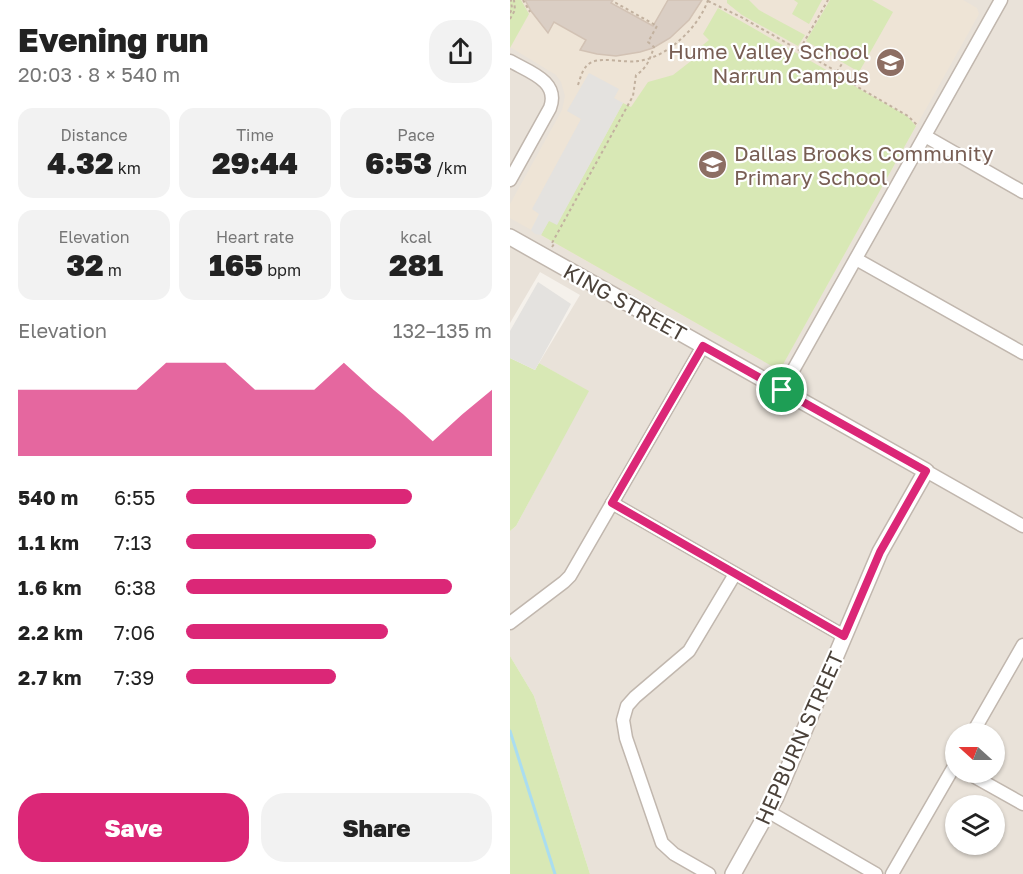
<!DOCTYPE html>
<html lang="en">
<head>
<meta charset="utf-8">
<style>
  :root { --surface:#fff; --page:#f2f2f2; --text:#222; --muted:#767676; --accent:#db2777 }
  body { margin:0; font-family:"Golos Text",sans-serif; background:var(--page); color:var(--text); height:100vh; display:flex; flex-direction:column; font-size:22px; white-space:nowrap }
  * { box-sizing:border-box; margin:0 }
  p { font-size:20px; color:var(--muted) }
  .icon { flex:none; width:33px; height:33px; fill:none; stroke:currentColor; stroke-width:2; stroke-linecap:round; stroke-linejoin:round }
  .map { position:relative; flex:1; overflow:hidden }
  .panel { display:flex; flex-direction:column; background:var(--surface); width:510px }
  .panel>* { flex:none }
  .needle { width:39px; rotate:291deg }
  .tools { position:absolute; left:435px; top:723px; display:grid; gap:12px }
  .tools a { display:grid; place-items:center; width:60px; height:60px; border-radius:50%; background:var(--surface); box-shadow:0 2px 4px #0004; font-size:30px }
  .pin { position:absolute; display:grid; place-items:center; width:51px; height:51px; color:#fff; margin:-26px; border:3px solid #fff; border-radius:50%; box-shadow:0 2px 6px #0007 }
  .round { display:grid; place-items:center; flex:none; width:63px; height:63px; border-radius:24px; background:var(--page) }
  .overview { display:flex; align-items:center; justify-content:space-between; height:102px; padding:0 18px }
  h1 { font-size:33px; font-weight:800; line-height:45px }
  .metrics { display:grid; grid-template-columns:repeat(3,1fr); gap:9px; height:102px; padding:6px 18px }
  .metrics div { display:grid; align-content:center; border-radius:15px; background:var(--page); text-align:center }
  .metrics b { font-size:30px; font-weight:800 }
  .metrics small { font-size:16px; font-weight:400 }
  .metrics p { font-size:16px }
  .chart { height:168px; padding:12px 18px }
  .chart p { display:flex; justify-content:space-between }
  .chart svg { width:100%; height:108px; margin-top:6px; fill:var(--accent); opacity:.7 }
  .button { display:flex; gap:12px; margin-top:auto; padding:12px 18px }
  .button a { flex:1; height:69px; border-radius:24px; background:var(--accent); color:#fff; font-size:24px; font-weight:800; line-height:69px; text-align:center }
  .button a+a { background:var(--page); color:var(--text) }
  ul { padding:0 18px; list-style:none; font-size:20px }
  li { display:grid; grid-template-columns:96px 72px 1fr; align-items:center; height:45px }
  li i { height:15px; border-radius:8px; background:var(--accent) }
  main { display:flex; flex:1; min-height:0 }
  .map>svg:first-child { display:block }
</style>
</head>
<body>
<main>
<section class="panel">
<div class="overview"><div><h1>Evening run</h1><p>20:03 · 8 × 540 m</p></div><a class="round"><svg class="icon" aria-label="share" viewBox="0 0 24 24"><path d="M12 15V3M7 8l5-5 5 5M5 13v7h14v-7"/></svg></a></div>
<div class="metrics">
<div><p>Distance</p><b>4.32<small> km</small></b></div>
<div><p>Time</p><b>29:44</b></div>
<div><p>Pace</p><b>6:53<small> /km</small></b></div>
</div>
<div class="metrics">
<div><p>Elevation</p><b>32<small> m</small></b></div>
<div><p>Heart rate</p><b>165<small> bpm</small></b></div>
<div><p>kcal</p><b>281</b></div>
</div>
<div class="chart"><p><span>Elevation</span>132–135 m</p>
<svg viewBox="0 0 160 44" preserveAspectRatio="none"><path d="M0 44V17L10 17L20 17L30 17L40 17L50 6L60 6L70 6L80 17L90 17L100 17L110 6L120 17L130 27L140 38L150 27L160 17V44z"/></svg>
</div>
<ul>
<li><b>540 m</b>6:55<i style="width:74%"></i></li>
<li><b>1.1 km</b>7:13<i style="width:62%"></i></li>
<li><b>1.6 km</b>6:38<i style="width:87%"></i></li>
<li><b>2.2 km</b>7:06<i style="width:66%"></i></li>
<li><b>2.7 km</b>7:39<i style="width:49%"></i></li>
</ul>
<div class="button"><a>Save</a><a>Share</a></div>
</section>
<div class="map">
<svg width="513" height="874" viewBox="0 0 513 874">
  <rect width="100%" height="100%" fill="#f5f1eb"/>
  <path fill="#e9e2d9" fill-rule="evenodd" d="M0,0H513V874H80L24,696L0,656V531L6,526L78,391L29,363L70,295L30,272L0,323ZM446,734H484V772H446ZM446,806H484V844H446Z"/>
  <polygon fill="#eee4d6" points="0,0 453,0 467,8 469,14 271,368 267,369 0,218 0,204 52,110 55,96 51,82 46,75 0,47"/>
  <g fill="#d8e8b5">
    <polygon points="0,0 11,0 19,14 0,48"/>
    <polygon points="217,0 239,0 249,10 295,35 288,46 232,15 217,3"/>
    <polygon points="284,0 312,0 299,24 282,14 288,3"/>
    <polygon points="320,0 362,0 383,12 349,72 296,41"/>
    <polygon points="208,8 397,116 406,126 271,368 267,369 31,235 39,220 47,224 113,103 121,107 138,82 163,75 181,61 179,56 199,40 193,34"/>
    <polygon points="0,358 25,370 29,363 79,391 6,526 0,531"/>
    <polygon points="0,656 24,696 80,874 0,874"/>
  </g>
  <g fill="#e4e2df">
    <polygon points="79,73 109,89 104,98 113,103 47,225 39,221 31,235 25,234 21,230 29,214 22,209 71,119 57,111"/>
    <polygon points="28,282 61,304 25,370 0,358 0,331"/>
  </g>
  <g fill="none" stroke-linecap="round" stroke-linejoin="round">
    <polyline stroke="#aaddf0" stroke-width="3" points="0,731 45,874"/>
  </g>
  <polygon fill="#dacec4" stroke="#d2c2b4" stroke-width="1.5" points="15,0 103,0 101,3 143,26 158,0 192,0 179,20 160,38 143,48 130,52 106,56 87,54 70,50 76,40 44,22 38,33 21,11"/>
  <g fill="none" stroke-linecap="round" stroke-linejoin="round">
    <defs>
      <g id="minor">
        <path d="M0,61C19,72 50,81 40,108L0,180"/>
        <polyline points="415,136 513,192"/>
        <polyline points="346,259 513,353"/>
        <polyline points="272,390 491,0"/>
        <polyline points="416,471 513,526"/>
        <polyline points="102,503 334,636"/>
        <polyline points="0,623 54,582 60,576 193,346"/>
        <polyline points="462,734 513,645"/>
        <polyline points="456,772 513,804"/>
        <polyline points="259,812 366,874"/>
        <polyline points="199,874 164,854 152,843 116,738 113,720 117,706 125,697 179,651 225,574"/>
        <polyline points="382,874 446,763"/>
      </g>
      <polyline id="tertiary" points="0,237 416,471 370,552 266,797 223,874"/>
    </defs>
    <use href="#minor" stroke="#c1b7ae" stroke-width="15"/>
    <use href="#tertiary" stroke="#c1b7ae" stroke-width="18"/>
    <g stroke="#c2b19f" stroke-width="2" stroke-dasharray="3 3" stroke-linecap="butt">
      <polyline points="13,0 20,12"/>
      <polyline points="198,1 231,17 340,79 346,86 398,116 408,126"/>
      <polyline points="0,13 2,9 1,0"/>
      <polyline points="0,19 5,10 4,0"/>
      <polyline points="290,49 318,0"/>
      <polyline points="307,61 313,51"/>
      <polyline points="327,72 333,62"/>
      <path d="M68,85C71,76 73,66 82,62C93,57 115,63 128,61C157,58 189,27 198,0"/>
      <path d="M42,247L44,244L42,243L123,96L126,75C137,68 140,59 144,47L138,42L147,26L106,3L108,0"/>
    </g>
    <use href="#minor" stroke="#fff" stroke-width="12"/>
    <use href="#tertiary" stroke="#fff" stroke-width="15"/>
  </g>
  <g fill="none" stroke-linecap="round" stroke-linejoin="round">
    <defs>
      <polygon id="route" points="193,346 416,471 370,552 334,636 102,503"/>
    </defs>
    <use href="#route" stroke="#fff" stroke-width="12"/>
    <use href="#route" stroke="#db2777" stroke-width="8"/>
  </g>
  <defs>
    <symbol id="school-disc" viewBox="-11 -11 22 22"><circle r="9.5" fill="#8d6e63" stroke="#fff"/><path d="M0-5L7-2L0 1L-7-2ZM-4 1L0 2.5L4 1V4Q0 6-4 4Z" fill="#fff"/></symbol>
  </defs>
  <g fill-rule="evenodd">
    <use href="#school-disc" x="364" y="46" width="33" height="33"/>
    <use href="#school-disc" x="186" y="148" width="33" height="33"/>
  </g>
  <g text-anchor="middle" dominant-baseline="central" stroke-width="4.5" stroke-linejoin="round" paint-order="stroke">
    <g font-size="21" fill="#785e54" stroke="#fff" text-anchor="end">
      <text x="359" y="51">Hume Valley School<tspan x="359" dy="24">Narrun Campus</tspan></text>
      <text x="224" y="153" text-anchor="start">Dallas Brooks Community<tspan x="224" dy="24">Primary School</tspan></text>
    </g>
    <g font-size="21" fill="#4a4139" stroke="#fff">
      <text transform="translate(115 302) rotate(29)">KING STREET</text>
      <text transform="translate(289 738) rotate(-66)">HEPBURN STREET</text>
    </g>
  </g>
</svg>
<div class="tools">
<a><svg class="needle" viewBox="-14 -14 28 28"><path d="M0-13l5 13h-10z" fill="#e53935"/><path d="M0 13l5-13h-10z" fill="#767676"/></svg></a>
<a><svg class="icon" aria-label="layers" viewBox="0 0 24 24"><path d="M12 4l9 5-9 5-9-5zM3 14l9 5 9-5"/></svg></a>
</div>
<div class="pin" style="left:272px;top:390px;background:#1e9e55"><svg class="icon" aria-label="arrive" viewBox="0 0 24 24"><path d="M6 21V4h12l-3 4 3 4H6"/></svg></div>
</div>
</main>
</body>
</html>
